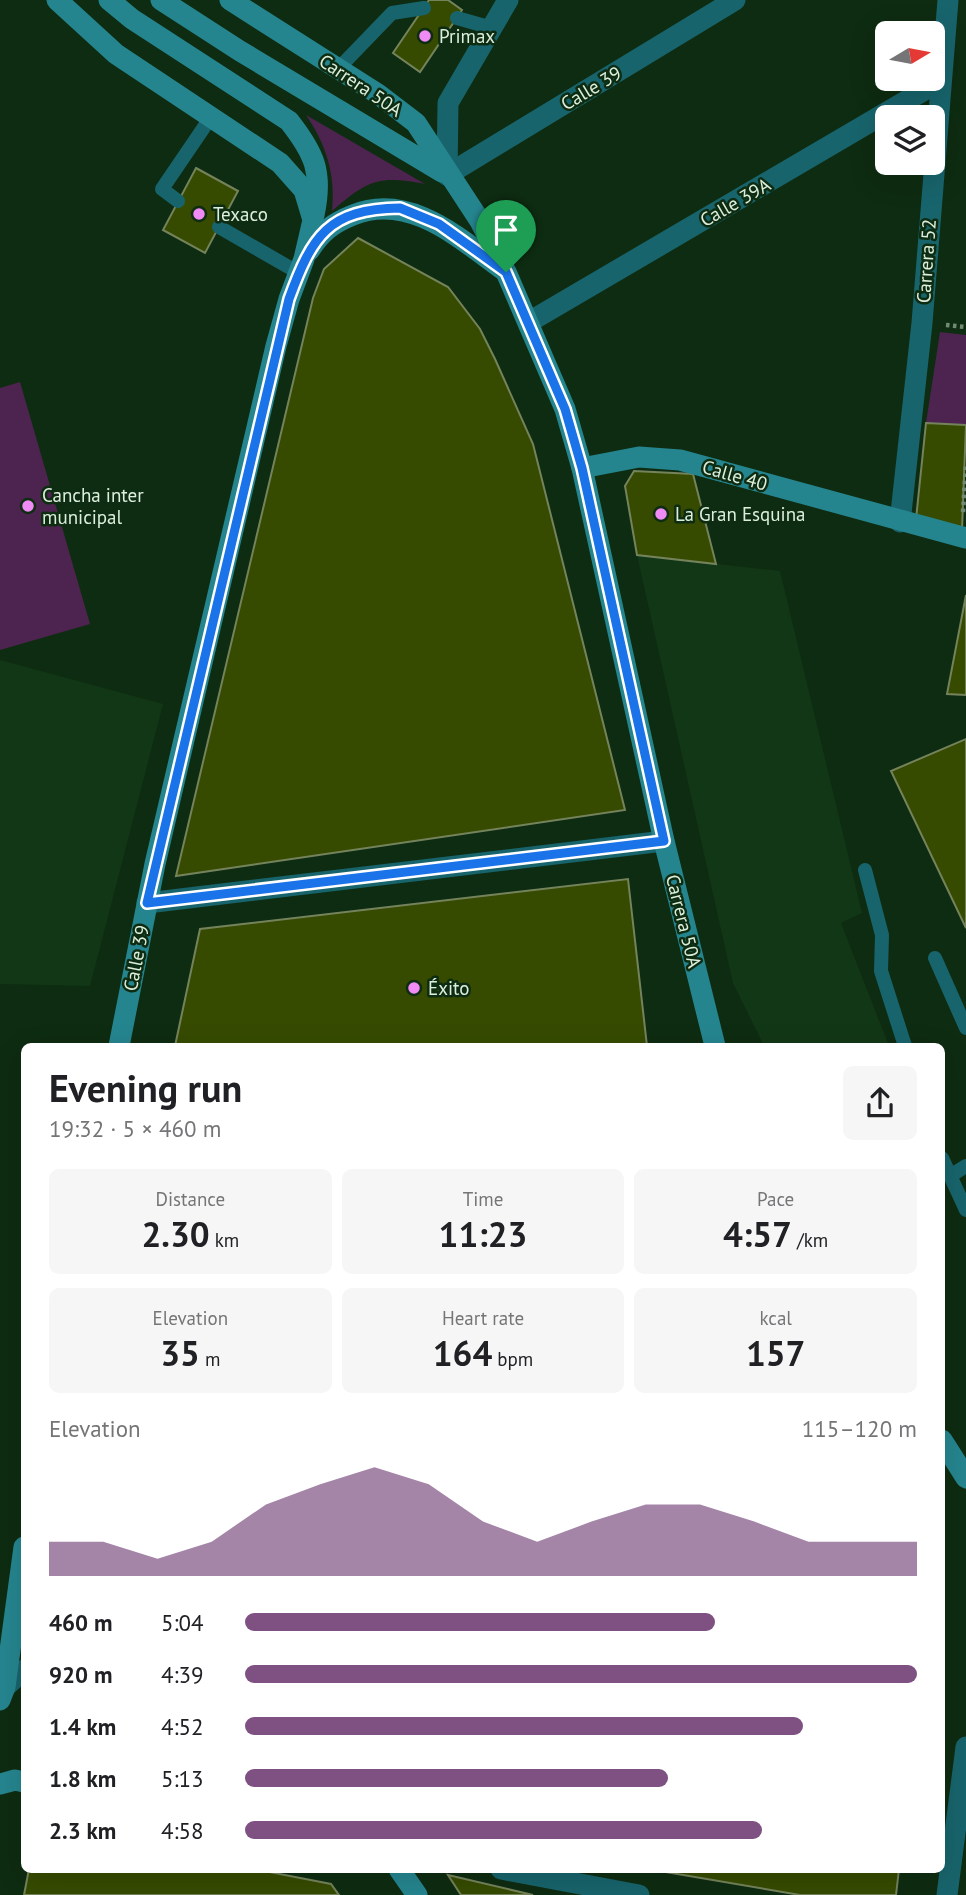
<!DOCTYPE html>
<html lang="en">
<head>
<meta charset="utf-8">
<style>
  :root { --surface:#fff; --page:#f6f6f6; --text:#202124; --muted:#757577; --accent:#7e5182 }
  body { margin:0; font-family:"PT Sans",sans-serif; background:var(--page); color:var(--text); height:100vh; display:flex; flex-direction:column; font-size:26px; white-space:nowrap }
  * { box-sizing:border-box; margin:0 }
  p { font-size:23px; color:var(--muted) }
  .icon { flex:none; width:38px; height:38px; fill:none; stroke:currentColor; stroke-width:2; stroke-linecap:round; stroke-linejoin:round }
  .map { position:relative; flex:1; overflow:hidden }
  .details { position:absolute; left:21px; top:1043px; width:924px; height:830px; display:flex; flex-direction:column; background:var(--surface); border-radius:10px; box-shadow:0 7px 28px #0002 }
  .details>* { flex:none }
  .needle { width:46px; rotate:80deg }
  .tools { position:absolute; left:875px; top:21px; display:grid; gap:14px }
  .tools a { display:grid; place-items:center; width:70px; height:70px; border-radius:10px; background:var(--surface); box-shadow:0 7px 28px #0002; font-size:35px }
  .pin { position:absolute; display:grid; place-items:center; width:60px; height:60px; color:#fff; margin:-72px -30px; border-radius:50% 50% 50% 0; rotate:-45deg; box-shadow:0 0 7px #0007 }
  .pin .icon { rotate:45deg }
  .round { display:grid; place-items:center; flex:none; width:74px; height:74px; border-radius:10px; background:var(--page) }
  .summary { display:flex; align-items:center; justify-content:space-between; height:119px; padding:0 28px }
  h1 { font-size:38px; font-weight:700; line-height:52px }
  .metrics { display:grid; grid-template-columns:repeat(3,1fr); gap:10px; height:119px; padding:7px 28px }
  .metrics div { display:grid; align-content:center; border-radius:10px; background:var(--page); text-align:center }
  .metrics b { font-size:35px; font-weight:700 }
  .metrics small { font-size:19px; font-weight:400 }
  .metrics p { font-size:19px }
  .chart { height:196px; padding:14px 28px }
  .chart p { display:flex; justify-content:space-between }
  .chart svg { width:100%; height:126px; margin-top:7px; fill:var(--accent); opacity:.7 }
  ul { padding:0 28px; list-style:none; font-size:23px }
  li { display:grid; grid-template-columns:112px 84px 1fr; align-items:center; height:52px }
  li i { height:18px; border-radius:9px; background:var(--accent) }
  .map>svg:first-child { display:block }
</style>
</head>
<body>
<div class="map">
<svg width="966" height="1895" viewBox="0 0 966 1895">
  <rect width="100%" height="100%" fill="#0e2c11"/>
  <g fill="#123716">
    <polygon points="637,555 780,571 862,913 841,923 889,1046 764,1046 733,983"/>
    <polygon points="0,660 163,704 90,986 0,984"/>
  </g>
  <g fill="#4d244f">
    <path d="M306,115L425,184C378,175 368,180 332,211C336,175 326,144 306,115Z"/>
    <polygon points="940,332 966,335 966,425 926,423"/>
    <polygon points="20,382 90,624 0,650 0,388"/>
  </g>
  <g fill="#364b00" stroke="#74835b" stroke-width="2">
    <polygon points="429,0 448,0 462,10 420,72 393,53"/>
    <polygon points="196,168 238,191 205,253 163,230"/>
    <polygon points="358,238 448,287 480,329 495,359 533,444 625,810 176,876 313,298 324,269"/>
    <polygon points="926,423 966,425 962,530 916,519"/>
    <polygon points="634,471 693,474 716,564 637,555 625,486"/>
    <polygon points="966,595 966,695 947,694"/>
    <polygon points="966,739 966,928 891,771"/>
    <polygon points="628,879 647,1046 175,1046 200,929"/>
    <polygon points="29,1869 254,1869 331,1884 339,1895 24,1895"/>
    <polygon points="648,1869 899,1869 896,1895 800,1895"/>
    <polygon points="448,1875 533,1895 461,1895"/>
  </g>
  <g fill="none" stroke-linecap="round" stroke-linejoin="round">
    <g stroke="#728a74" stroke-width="4.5" stroke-dasharray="3.5 3.5" stroke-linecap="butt">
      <polyline points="946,325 966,327"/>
      <polyline points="963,512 966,464"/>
    </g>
    <g stroke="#18646c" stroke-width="14">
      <polyline points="457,18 492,28"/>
      <polyline points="338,69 392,13 424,8"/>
      <polyline points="178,201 162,189 211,117"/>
      <polyline points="219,227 299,273"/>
      <polyline points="865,870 882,935 881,971 905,1046"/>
      <polyline points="935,958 966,1028"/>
      <polyline points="942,1158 966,1210"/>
      <polyline points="950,1176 966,1166"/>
    </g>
    <g stroke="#18646c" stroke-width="21">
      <polyline points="447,175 735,0"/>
      <polyline points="447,175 448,103 508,0"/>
      <polyline points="529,322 940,81"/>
      <polyline points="900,522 922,323 948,0"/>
      <polyline points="147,903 664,841"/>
      <polyline points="5,1687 24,1670"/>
      <polyline points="501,1869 639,1895"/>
      <polyline points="947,1895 966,1747"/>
    </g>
    <g stroke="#25858f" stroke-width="21">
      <polyline points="57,0 116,54 280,163 304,190 313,220 304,259 289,299 276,346 155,864 119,1046"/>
      <path d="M109,0L132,19L289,121C315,154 323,173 314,215"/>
      <polyline points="161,0 240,51 442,172"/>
      <polyline points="230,0 378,94 416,123 480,221 506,272 565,409 582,468 664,841 715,1046"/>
      <path d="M309,251C321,232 333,223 353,215C409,192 459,238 502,269"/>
      <polyline points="582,468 639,457 680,460 966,538"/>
      <polyline points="942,1440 966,1478"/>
      <polyline points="0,1700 5,1687 24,1547"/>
      <polyline points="0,1784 15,1780 24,1782"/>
      <polyline points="399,1869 417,1895"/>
    </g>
  </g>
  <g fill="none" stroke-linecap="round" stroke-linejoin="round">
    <defs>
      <path id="route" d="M400,208L439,224L506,272L565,409L582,468L664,841L147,903L289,299C312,236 328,209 400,208Z"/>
    </defs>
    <use href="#route" stroke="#fff" stroke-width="14"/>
    <use href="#route" stroke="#1a73e8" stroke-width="9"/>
  </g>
  <g fill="#f08bf5" stroke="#0e2c11" stroke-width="2.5">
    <circle cx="425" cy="36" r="7"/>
    <circle cx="199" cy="214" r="7"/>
    <circle cx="28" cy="506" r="7"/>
    <circle cx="661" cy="514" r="7"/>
    <circle cx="414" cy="988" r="7"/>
  </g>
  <g text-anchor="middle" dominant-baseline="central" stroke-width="5" stroke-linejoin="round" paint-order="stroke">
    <g font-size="19" fill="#dceedc" stroke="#0e2c11" text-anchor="start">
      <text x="439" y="36">Primax</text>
      <text x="213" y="214">Texaco</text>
      <text x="42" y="495">Cancha inter<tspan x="42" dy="22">municipal</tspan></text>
      <text x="675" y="514">La Gran Esquina</text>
      <text x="428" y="988">Éxito</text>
    </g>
    <g font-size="19" fill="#dceedc" stroke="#0e2c11">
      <text transform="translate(361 85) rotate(34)">Carrera 50A</text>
      <text transform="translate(591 88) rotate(-31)">Calle 39</text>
      <text transform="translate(735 202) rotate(-30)">Calle 39A</text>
      <text transform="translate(926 261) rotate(-86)">Carrera 52</text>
      <text transform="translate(735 475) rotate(16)">Calle 40</text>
      <text transform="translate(684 921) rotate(76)">Carrera 50A</text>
      <text transform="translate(136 958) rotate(-79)">Calle 39</text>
    </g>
  </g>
</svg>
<div class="tools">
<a><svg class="needle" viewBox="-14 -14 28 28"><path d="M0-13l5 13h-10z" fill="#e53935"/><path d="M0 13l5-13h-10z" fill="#757577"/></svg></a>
<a><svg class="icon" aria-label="layers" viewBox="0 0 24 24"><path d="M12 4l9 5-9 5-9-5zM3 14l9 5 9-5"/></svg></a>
</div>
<div class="pin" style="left:506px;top:272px;background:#1e9e55"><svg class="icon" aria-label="arrive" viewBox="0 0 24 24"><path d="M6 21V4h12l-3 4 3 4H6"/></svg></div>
<section class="details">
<div class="summary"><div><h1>Evening run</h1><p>19:32 · 5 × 460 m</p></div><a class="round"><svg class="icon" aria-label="share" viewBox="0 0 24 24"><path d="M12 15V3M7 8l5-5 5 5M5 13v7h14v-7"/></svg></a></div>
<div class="metrics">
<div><p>Distance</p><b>2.30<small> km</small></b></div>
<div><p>Time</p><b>11:23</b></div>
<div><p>Pace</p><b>4:57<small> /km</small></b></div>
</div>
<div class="metrics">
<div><p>Elevation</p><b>35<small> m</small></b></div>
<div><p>Heart rate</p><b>164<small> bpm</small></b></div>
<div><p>kcal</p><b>157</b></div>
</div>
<div class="chart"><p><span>Elevation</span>115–120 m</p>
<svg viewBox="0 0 160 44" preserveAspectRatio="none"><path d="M0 44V32L10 32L20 38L30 32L40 19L50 12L60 6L70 12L80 25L90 32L100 25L110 19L120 19L130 25L140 32L150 32L160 32V44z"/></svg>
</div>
<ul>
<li><b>460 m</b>5:04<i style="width:70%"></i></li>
<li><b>920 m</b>4:39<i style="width:100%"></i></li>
<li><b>1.4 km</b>4:52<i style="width:83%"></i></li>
<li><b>1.8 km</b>5:13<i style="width:63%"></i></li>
<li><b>2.3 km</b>4:58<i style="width:77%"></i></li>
</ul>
</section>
</div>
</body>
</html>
